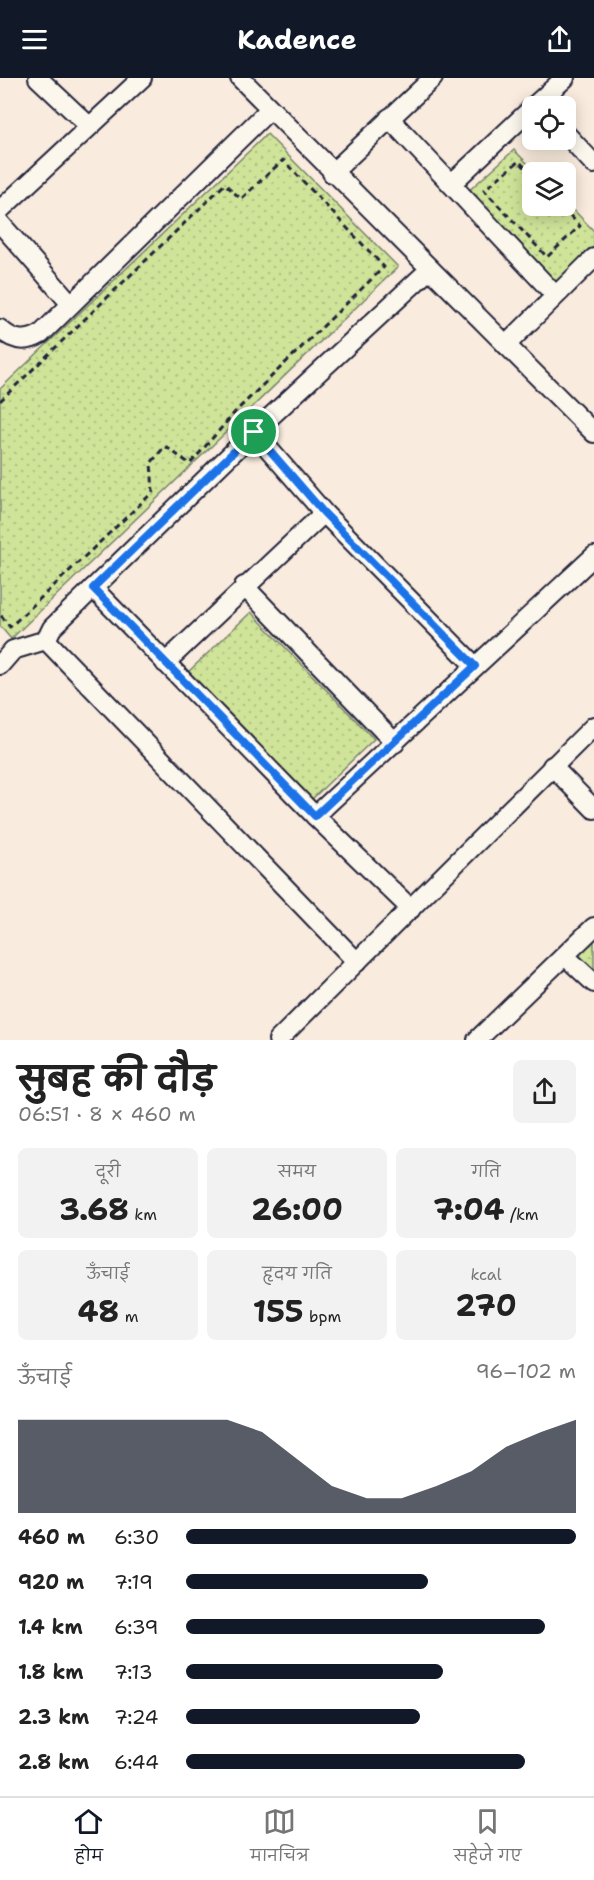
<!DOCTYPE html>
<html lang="hi">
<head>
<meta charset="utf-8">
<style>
  :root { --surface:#fff; --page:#f2f2f2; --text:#222; --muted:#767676; --line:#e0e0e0; --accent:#111827 }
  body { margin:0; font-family:"Shantell Sans","Playpen Sans Deva",sans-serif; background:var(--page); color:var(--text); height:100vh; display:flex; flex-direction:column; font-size:22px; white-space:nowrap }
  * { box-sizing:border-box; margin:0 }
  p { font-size:20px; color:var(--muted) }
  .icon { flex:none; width:33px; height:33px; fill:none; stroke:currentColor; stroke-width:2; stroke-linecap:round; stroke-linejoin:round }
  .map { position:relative; height:962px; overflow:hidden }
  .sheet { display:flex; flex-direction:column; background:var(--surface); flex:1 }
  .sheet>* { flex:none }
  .buttons { position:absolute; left:522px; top:18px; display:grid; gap:12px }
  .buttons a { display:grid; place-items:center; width:54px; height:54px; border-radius:9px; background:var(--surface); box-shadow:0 3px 15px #0003; font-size:30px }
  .pin { position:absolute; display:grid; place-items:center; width:51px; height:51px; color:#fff; margin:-26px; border:3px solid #fff; border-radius:50%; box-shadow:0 2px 6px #0007 }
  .round { display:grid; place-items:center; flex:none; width:63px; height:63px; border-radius:9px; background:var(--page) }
  .overview { display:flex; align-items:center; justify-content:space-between; height:102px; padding:0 18px }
  h1 { font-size:33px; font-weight:700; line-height:45px }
  .stats { display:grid; grid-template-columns:repeat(3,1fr); gap:9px; height:102px; padding:6px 18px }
  .stats div { display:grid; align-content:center; border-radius:9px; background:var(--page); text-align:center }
  .stats b { font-size:30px; font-weight:700 }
  .stats small { font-size:16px; font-weight:400 }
  .stats p { font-size:16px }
  .chart { height:168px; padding:12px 18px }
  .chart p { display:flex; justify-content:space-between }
  .chart svg { width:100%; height:108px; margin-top:6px; fill:var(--accent); opacity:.7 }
  ul { padding:0 18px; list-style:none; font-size:20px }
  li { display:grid; grid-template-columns:96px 72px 1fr; align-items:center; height:45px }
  li i { height:15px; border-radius:8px; background:var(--accent) }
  header { display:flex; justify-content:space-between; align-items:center; height:78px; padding:0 18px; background:var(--accent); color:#fff; font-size:27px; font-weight:700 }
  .dock { display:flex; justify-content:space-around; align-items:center; height:84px; border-top:2px solid var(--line); background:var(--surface); font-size:16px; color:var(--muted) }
  .dock a { display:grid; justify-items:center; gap:3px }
  .dock .active { color:var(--accent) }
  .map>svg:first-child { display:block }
</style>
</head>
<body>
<header><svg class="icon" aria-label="menu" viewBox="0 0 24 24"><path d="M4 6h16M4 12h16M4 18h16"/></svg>Kadence<svg class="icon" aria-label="share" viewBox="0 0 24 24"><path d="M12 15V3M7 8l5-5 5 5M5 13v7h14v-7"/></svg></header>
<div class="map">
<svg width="594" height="962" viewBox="0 0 594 962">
  <defs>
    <pattern id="park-dots" width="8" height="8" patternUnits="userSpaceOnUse" patternTransform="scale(1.5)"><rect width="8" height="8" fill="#cfe499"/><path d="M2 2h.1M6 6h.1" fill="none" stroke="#b1c385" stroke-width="1.8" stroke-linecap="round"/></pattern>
  </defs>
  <rect width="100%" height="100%" fill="#f9ebdd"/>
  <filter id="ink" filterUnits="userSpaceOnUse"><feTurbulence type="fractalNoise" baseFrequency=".0167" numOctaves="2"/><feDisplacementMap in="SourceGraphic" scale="12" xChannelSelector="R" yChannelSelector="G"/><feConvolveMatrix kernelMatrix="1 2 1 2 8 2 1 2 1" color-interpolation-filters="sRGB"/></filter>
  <g filter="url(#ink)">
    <g fill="url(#park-dots)" stroke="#78836a" stroke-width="1.5">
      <polygon points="267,56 398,189 11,561 0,548 0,311"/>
      <polygon points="514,72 536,94 532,94 532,128 566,128 566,124 594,153 594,174 555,210 465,116"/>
      <polygon points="251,534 374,661 309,724 186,596"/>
      <polygon points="594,860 594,897 575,878"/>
    </g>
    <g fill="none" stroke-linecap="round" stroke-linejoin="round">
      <defs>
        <g id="minor">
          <polyline points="38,0 88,47"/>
          <polyline points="240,0 594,355"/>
          <polyline points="534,28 565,0"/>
          <polyline points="389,40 555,217"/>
          <polyline points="566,56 594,86"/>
          <polyline points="332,95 433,0"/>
          <polyline points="451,106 532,30"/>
          <polyline points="0,132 142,0"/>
          <polyline points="0,145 71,226"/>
          <path d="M0,251C13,263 26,265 41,256L270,31"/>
          <polyline points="506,267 594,180"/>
          <polyline points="254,354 324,435 475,588"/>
          <polyline points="244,508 395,665"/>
          <polyline points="93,510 315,738 411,831"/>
          <polyline points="165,585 324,435"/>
          <polyline points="0,587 13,572 46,562"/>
          <polyline points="552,688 594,731"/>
          <polyline points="315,738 594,478"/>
          <polyline points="565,878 594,905"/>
          <polyline points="357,884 46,562 52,550 254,354 430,191"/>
          <polyline points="278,962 594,648"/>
          <polyline points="477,962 594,849"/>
        </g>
      </defs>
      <use href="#minor" stroke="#22223b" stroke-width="22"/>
      <g stroke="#22223b" stroke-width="3" stroke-dasharray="6 4.5" stroke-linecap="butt">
        <polyline points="532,97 519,83 484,112 547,179 580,148 561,128"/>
        <polyline points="0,323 225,106 241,121 283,82 384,189 236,333 190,386 165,368 151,385 153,414 10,549 0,536"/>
      </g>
      <use href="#minor" stroke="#fbf7ec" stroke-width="18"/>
    </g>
  </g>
  <g fill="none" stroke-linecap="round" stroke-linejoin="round" filter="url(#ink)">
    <defs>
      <polygon id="route" points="254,354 324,435 475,588 315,738 93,510"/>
    </defs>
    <use href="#route" stroke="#fff" stroke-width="12"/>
    <use href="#route" stroke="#1a73e8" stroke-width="8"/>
  </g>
</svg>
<div class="buttons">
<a><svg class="icon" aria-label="locate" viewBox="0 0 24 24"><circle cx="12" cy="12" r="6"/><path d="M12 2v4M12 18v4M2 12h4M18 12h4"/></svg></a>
<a><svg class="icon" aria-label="layers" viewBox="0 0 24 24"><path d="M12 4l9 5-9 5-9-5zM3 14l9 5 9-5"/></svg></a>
</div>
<div class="pin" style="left:254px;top:354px;background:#1e9e55"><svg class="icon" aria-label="arrive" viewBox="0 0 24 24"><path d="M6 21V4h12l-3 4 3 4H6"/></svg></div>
</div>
<section class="sheet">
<div class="overview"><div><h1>सुबह की दौड़</h1><p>06:51 · 8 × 460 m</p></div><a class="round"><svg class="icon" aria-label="share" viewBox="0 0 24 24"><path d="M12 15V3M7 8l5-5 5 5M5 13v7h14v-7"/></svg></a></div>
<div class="stats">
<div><p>दूरी</p><b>3.68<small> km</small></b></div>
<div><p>समय</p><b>26:00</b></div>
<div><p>गति</p><b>7:04<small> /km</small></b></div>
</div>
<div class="stats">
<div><p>ऊँचाई</p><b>48<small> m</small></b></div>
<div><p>हृदय गति</p><b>155<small> bpm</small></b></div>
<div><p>kcal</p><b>270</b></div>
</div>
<div class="chart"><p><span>ऊँचाई</span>96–102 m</p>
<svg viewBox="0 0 160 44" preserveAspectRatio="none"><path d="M0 44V6L10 6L20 6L30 6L40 6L50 6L60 6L70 11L80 22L90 33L100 38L110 38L120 33L130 27L140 17L150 11L160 6V44z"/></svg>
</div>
<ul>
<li><b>460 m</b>6:30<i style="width:100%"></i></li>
<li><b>920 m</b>7:19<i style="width:62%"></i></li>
<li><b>1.4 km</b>6:39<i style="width:92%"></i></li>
<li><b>1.8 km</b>7:13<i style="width:66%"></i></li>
<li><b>2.3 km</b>7:24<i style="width:60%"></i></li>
<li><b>2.8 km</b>6:44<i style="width:87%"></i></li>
</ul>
</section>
<nav class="dock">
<a class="active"><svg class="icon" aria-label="home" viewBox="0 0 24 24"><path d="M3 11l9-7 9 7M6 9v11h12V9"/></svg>होम</a>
<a><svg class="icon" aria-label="map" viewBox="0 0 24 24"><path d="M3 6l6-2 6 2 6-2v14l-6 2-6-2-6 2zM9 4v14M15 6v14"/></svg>मानचित्र</a>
<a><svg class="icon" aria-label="saved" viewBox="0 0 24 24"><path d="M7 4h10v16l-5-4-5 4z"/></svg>सहेजे गए</a>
</nav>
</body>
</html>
